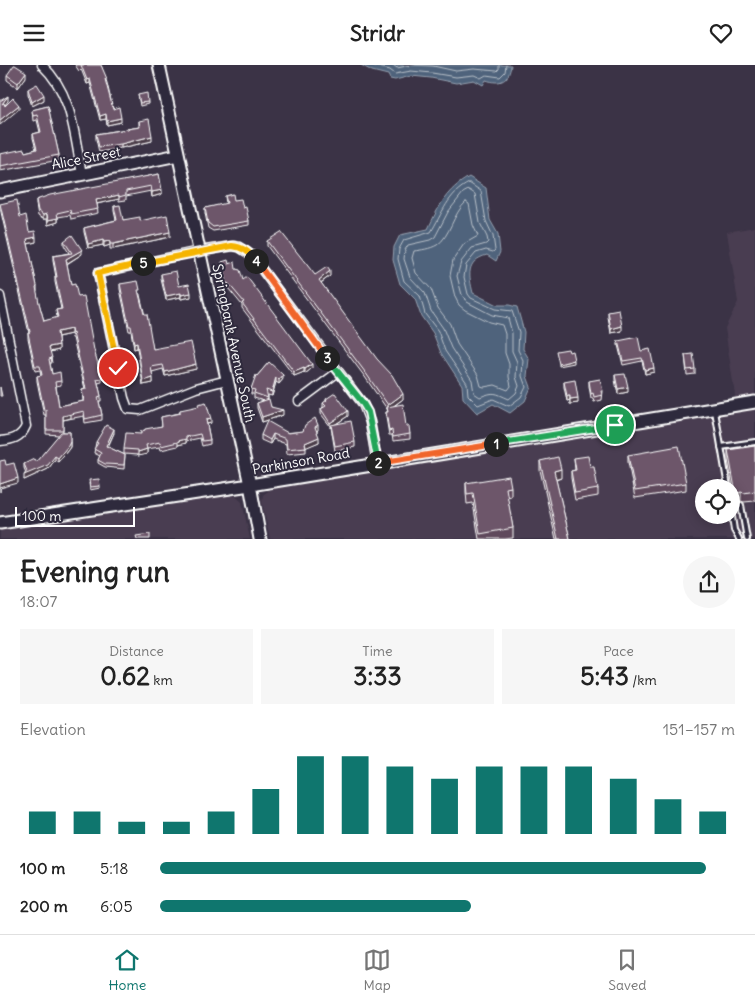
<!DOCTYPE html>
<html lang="en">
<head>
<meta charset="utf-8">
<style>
  :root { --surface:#fff; --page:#f6f6f6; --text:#222; --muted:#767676; --line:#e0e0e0; --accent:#0f766e }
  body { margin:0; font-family:Delius,sans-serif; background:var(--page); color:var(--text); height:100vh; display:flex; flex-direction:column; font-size:19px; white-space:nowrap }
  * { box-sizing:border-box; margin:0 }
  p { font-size:16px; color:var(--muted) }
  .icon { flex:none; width:28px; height:28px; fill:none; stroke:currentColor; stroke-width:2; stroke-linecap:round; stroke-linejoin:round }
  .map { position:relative; height:474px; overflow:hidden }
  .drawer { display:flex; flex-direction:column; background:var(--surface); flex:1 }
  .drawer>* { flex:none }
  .tools { position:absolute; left:695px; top:414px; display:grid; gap:10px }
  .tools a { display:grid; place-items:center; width:45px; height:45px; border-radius:50%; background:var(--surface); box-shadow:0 2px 12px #0003; font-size:25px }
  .scale { position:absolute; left:15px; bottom:12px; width:120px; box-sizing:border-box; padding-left:5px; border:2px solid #fff; border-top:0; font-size:14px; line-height:18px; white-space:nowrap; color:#fff; -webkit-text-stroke:4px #2f2a3d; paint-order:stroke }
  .pin { position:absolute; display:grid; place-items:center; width:42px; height:42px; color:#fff; margin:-21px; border:2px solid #fff; border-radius:50%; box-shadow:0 1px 5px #0007 }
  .km { position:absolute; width:25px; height:25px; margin:-12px; border-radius:50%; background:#222; color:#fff; font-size:14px; line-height:25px; text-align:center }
  .round { display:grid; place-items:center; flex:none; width:52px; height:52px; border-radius:26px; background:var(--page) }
  .overview { display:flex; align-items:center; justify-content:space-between; height:85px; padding:0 20px }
  h1 { font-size:28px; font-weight:700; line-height:38px }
  .metrics { display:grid; grid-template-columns:repeat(3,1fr); gap:8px; height:85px; padding:5px 20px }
  .metrics div { display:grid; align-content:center; border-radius:0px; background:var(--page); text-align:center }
  .metrics b { font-size:25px; font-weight:700 }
  .metrics small { font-size:14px; font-weight:400 }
  .metrics p { font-size:14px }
  .chart { height:140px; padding:10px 20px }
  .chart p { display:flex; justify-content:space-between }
  .chart svg { width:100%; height:90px; margin-top:5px; stroke:var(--accent); stroke-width:6 }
  ul { padding:0 20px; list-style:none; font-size:16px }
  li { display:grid; grid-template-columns:80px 60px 1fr; align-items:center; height:38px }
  li i { height:12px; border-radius:6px; background:var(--accent) }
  header { display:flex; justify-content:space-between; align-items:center; height:65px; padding:0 20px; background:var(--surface); font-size:22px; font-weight:700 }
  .tabs { display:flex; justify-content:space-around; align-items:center; height:70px; border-top:1px solid var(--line); background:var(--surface); font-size:14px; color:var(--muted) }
  .tabs a { display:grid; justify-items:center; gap:2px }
  .tabs .current { color:var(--accent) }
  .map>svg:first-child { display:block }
</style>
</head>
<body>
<header><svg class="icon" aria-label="menu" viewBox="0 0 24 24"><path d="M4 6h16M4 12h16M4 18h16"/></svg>Stridr<svg class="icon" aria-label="heart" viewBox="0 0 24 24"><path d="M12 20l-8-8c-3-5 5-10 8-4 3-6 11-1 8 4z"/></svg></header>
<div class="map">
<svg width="755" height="474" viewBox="0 0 755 474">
  <rect width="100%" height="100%" fill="#3b3346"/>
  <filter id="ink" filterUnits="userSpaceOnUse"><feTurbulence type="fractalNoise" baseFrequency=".02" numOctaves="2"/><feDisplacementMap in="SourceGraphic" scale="10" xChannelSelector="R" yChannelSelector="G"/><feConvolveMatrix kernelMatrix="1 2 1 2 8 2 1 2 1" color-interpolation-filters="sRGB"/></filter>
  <g filter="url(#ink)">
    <g fill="#4a3e51" fill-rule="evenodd">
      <path d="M755,162V474H270L262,437L263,430L271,424L737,344L725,263L738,237L727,167ZM704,422H731V450H704Z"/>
      <polygon points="227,430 235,431 242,437 250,474 0,474 0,464"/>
    </g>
    <g fill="#4f637b" stroke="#95a1b0">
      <path d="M361,0H511C509,16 501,20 486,15L483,20L474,15L456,18L431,13L411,11L395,15L390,14L388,10L372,6Z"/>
      <path d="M469,112L486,123L490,155L498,169L500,187L496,196L487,190C465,196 469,211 473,228L497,240H509L517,242L524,267L523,284L529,294L527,311L531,322L525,336L510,348L493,339L477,348L463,333L462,320L441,288L433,268L421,251L415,234L400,219L393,195L394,182L400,170L428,164C439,141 446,125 469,112Z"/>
    </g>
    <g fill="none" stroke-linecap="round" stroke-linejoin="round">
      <g stroke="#b9c1ca" stroke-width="1">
        <polyline points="371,0 390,5 395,9 411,6 432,8 456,12 474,10 481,13 486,10 500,12 505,7 506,0"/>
        <polyline points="393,0 397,3 412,0 433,1 456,6 474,4 497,6 499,4 499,0"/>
        <path d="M469,118L481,126L486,156L493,171L495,185L493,187L486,185L476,188L466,200L464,212L468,229L471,233L495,244L512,246L519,267L518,285L523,295L522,311L526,322L521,332L509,341L493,334L478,340L468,330L467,318L445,286L438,266L425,249L420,231L404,216L398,194L399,184L404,175L431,167C442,149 448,128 469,118Z"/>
        <path d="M469,125L475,129L480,158L487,172L488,177L486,179L472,183L461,197L457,211L462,230L467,237L492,250L508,253L512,268V286L517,297L516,312L519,321L516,328L509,334C495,328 495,326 480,332L474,328L472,315L451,283L443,263L431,246L425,228L410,212L404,194L405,185L408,180L430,175L435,172L448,147L463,128Z"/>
        <path d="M466,137L469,139L473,160L478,171L464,179L453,195L450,211L455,232L459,240L465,245L489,257L502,260L505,269V288L509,299V312L511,321L508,325L495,320L484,322L481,321L478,310L457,279L450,259L438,243L431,224L416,208L412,193L414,186C421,185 430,184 437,180C450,172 453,148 466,137Z"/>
      </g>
      <defs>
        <g id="lane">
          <polyline points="715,346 728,422"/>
          <polyline points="721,382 755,377"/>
          <polyline points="741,440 747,474"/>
          <polyline points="731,445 734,465 739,474"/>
        </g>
        <g id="street">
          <path d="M42,0C73,29 74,70 82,109"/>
          <path d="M0,231L26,361C21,373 12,375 0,376"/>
          <polyline points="227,315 196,323 140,345 128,344 124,333 98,208 199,186 233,181 239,182 251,190 363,339 370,357 377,398"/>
          <polyline points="299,336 338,307"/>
        </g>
        <g id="secondary">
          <polyline points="159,0 250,420 260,474"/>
          <polyline points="0,126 178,90"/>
          <polyline points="0,458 250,420 755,337"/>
        </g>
      </defs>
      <use href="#lane" stroke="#fff" stroke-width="8"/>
      <use href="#street" stroke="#fff" stroke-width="11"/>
      <use href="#secondary" stroke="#fff" stroke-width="15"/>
      <use href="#lane" stroke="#2f2a3d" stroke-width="4"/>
      <use href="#street" stroke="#2f2a3d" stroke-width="8"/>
      <use href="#secondary" stroke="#2f2a3d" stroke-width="11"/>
    </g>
    <g fill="#5e4a5b" stroke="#fff" fill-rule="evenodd">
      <polygon points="75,0 101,0 107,18 113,44 121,57 107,60 106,54 100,55 90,18 87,19 81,4 79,6"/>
      <polygon points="7,10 26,12 18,23 7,15"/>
      <polygon points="28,24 44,35 32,41 28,29"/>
      <polygon points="138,30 148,37 148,39 140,41"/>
      <polygon points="48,41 59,90 59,95 0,106 0,89 25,87 36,84 33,73 33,69 40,67 37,55 33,56 32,45"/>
      <polygon points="139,56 152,76 121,83 99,87 96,74 96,69 139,62"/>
      <polygon points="159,109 162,129 152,132 151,126 126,131 126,135 119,136 119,134 97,139 98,148 71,154 70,150 58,152 58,157 48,160 47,154 43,154 38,151 36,139 36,135"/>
      <polygon points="225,131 234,135 243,143 249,156 249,160 213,166 208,163 205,148 205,143 226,139"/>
      <path d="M0,139L20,152L36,177L28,179L37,221V226H36L39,238L44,256L57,253L56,245L61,244L55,217V212H56L53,196V191L69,188L64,180V176L82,189L67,199L71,220L78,232L102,313V317L98,318L101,331V336H99L102,350V355L85,358L84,351L63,355V367H70V382L68,385L58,397L55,395L48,404L24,415L26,408L24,403V399L36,397L59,370L46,369V350H44L37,316V311H41L40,305L35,306L28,273V268H29L0,143ZM71,269L72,273H73L85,324L82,325L83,336L59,341L56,321L61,320V316L52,309L50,298H52L50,287L59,285L58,272Z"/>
      <polygon points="114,141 123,155 140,156 170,172 113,184 110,184 110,180 104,182 103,180 88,183 84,167 84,163 116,155 114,146"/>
      <polygon points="267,176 315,210 330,211 321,218 403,334 394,341 406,361 410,369 410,374 393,376 392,370 389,370 386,352 386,347 388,347 387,344 365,312 267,181"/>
      <polygon points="222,197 229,199 236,204 243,215 312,303 305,309 304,307 294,311 242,243 242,240 228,223 226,224 222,202"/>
      <polygon points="161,209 179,221 191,232 181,234 181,232 166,235 161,214"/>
      <polygon points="120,219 140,229 140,230 153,284 196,304 165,311 163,304 152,307 153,318 143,320 137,283 134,284 131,266 129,266 120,224"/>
      <polygon points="608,247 622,266 611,268 608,252"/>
      <polygon points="618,276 641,286 654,307 645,309 642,296 623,300 618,280"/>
      <polygon points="685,290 695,304 695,309 687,310"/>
      <polygon points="269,297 283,314 279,319 276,317 272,331 268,330 268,335 271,342 283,350 262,357 257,343 257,338 264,336 254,333 254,329 251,329 251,324 257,311"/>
      <polygon points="615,310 628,327 618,329 615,315"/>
      <polygon points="589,316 603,326 602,335 594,337 593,333 591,333 589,321"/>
      <polygon points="564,317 578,338 570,339 570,335 567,336 564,322"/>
      <polygon points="326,334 348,351 336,359 355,377 355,382 335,386 331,362 321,349 321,344 323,342 323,338 326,336"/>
      <polygon points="180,345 211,358 207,359 210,375 210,379 202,381 200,373 186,376 186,378 178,380 178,381 161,385 160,382 147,384 147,389 138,391 138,390 124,389 124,384 141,369 141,366 162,361 161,352 180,348"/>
      <polygon points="318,365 317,366 319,377 306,382 306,387 287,389 286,379 273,374 270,379 261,375 261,370"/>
      <polygon points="114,368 108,382 125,390 124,404 105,402 98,398 98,395 100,391 94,388 96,377"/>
      <polygon points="755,381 755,436 744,437 741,436 736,439 728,395 728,385"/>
      <polygon points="628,390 686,418 686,425 635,433 628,397"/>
      <polygon points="574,393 590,402 598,424 598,431 575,435 571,413 571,406 575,405"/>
      <polygon points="540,396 561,413 556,415 570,474 556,474 540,405"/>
      <polygon points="89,418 100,421 100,423 90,425"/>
      <polygon points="466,418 511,422 511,431 507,432 513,463 513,473 505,474 479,474 473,438 467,439 466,427"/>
    </g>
    <g fill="#4c3c4a" stroke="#fff">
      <polygon points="26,7 26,12 18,23 18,18"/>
      <polygon points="90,14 90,18 87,19 87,15"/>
      <polygon points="44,30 44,35 32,41 32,37"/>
      <polygon points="8,31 8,36 2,44 2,39"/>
      <polygon points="19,40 19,44 0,60 0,55"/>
      <polygon points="106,49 106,54 100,55 100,51"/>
      <polygon points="121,53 121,57 107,60 107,56"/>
      <polygon points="152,71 152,76 121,83 121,79"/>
      <polygon points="162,125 162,129 152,132 152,127"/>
      <polygon points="119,130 119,134 96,139 96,135"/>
      <polygon points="47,149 47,154 43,154 43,150"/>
      <polygon points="58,153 58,157 48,160 48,155"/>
      <polygon points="170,167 170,172 113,184 113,179"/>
      <polygon points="36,172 36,177 27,179 27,174"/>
      <polygon points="103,175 103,180 88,183 88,179"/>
      <polygon points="110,176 110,180 104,182 104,177"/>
      <polygon points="82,185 82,189 66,199 66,194"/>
      <polygon points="330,206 330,211 319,219 319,215"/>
      <polygon points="228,218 228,223 226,224 226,219"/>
      <polygon points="181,228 181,232 166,235 166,231"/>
      <polygon points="191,228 191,232 181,234 181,230"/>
      <polygon points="622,261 622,266 611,268 611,264"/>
      <polygon points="71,264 71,269 57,272 57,267"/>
      <polygon points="137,278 137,283 134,284 134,279"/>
      <polygon points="59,280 59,285 49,287 49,282"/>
      <polygon points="574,295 574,298 559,301 559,299"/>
      <polygon points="196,299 196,304 165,311 165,307"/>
      <polygon points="312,299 312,303 305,309 305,304"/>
      <polygon points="304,303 304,307 294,311 294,307"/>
      <polygon points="654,303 654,307 645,309 645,305"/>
      <polygon points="283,310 283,314 279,319 279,315"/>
      <polygon points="276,312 276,317 272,331 272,327"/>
      <polygon points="153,313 153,318 143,320 143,316"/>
      <polygon points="628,322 628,327 618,329 618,324"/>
      <polygon points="403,329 403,334 388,345 388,340"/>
      <polygon points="567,331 570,331 570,335 567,336"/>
      <polygon points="578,333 578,338 570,339 570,334"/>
      <polygon points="283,345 283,350 262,357 262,352"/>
      <polygon points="348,346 348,351 331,362 331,360 330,363 330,358"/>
      <polygon points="71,348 71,353 63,355 63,351"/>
      <polygon points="211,354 211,358 206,359 206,355"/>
      <polygon points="318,360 318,365 315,367 315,362"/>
      <polygon points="114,364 114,368 106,385 106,381"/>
      <polygon points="273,369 273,374 270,379 270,375"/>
      <polygon points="319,372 319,377 305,383 305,378"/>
      <polygon points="186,374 186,378 178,380 178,376"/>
      <polygon points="70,377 70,382 68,385 58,397 58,393"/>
      <polygon points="147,384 147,389 138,391 138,387"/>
      <polygon points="55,391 55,395 48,404 24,415 24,410"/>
      <polygon points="561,404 561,413 554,415 554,406"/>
      <polygon points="18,413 18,418 0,423 0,427 0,419"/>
      <polygon points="741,427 741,436 736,439 736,429"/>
    </g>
    <g fill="#6d566a" stroke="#fff" fill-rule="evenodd">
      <polygon points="14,0 15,0 26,7 18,18 7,10"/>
      <polygon points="81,0 101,0 107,14 105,14 113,44 119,42 121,53 107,56 106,49 100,51 90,14 87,15"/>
      <polygon points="37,19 44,30 32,37 28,24"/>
      <polygon points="147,28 148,37 140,38 138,30"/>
      <polygon points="8,31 2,39 4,38 5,41 13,33 19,40 0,55 0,36"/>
      <polygon points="48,41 59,90 0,101 0,89 24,84 25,87 37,84 33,69 41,67 37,50 33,51 32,45"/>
      <polygon points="149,54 152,71 121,79 99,82 96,69 140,62 139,56"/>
      <polygon points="159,109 162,125 152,127 151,121 126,126 126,130 119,132 119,130 96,135 98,144 71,149 70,145 57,148 58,153 48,155 47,149 43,150 38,146 36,135 50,130"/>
      <polygon points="233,129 234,135 241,134 243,143 246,142 249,156 213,162 208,158 205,143 227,138 225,131"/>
      <path d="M17,135L20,152L26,150L29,167L35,166L36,172L27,174L37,221L36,222L39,238L44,256L58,252L56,245L62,244L55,212H57L53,191L72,188L64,176L72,170L82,185L66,194L71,220L75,219L78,232L84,231L94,285L102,313L97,314L101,331L98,332L102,350L85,354L84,346L63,351V365H46V345H44L37,311L42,310L40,301H35L28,268L30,267L0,139ZM71,264L72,269L73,268L86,324L82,325L84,336L59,341L55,317L61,316L60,307L52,309L49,294L52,293L49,282L59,280L57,267Z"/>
      <polygon points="120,140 123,155 140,152 140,156 167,150 170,167 113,179 110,179 110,176 104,177 103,175 88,179 84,163 117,155 114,141"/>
      <polygon points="281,167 315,210 327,202 330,206 319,215 377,294 392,310 403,329 388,340 365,307 267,176"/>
      <polygon points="228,195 229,199 235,197 236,204 240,205 243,215 247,212 312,299 305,304 304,303 294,307 242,238 244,237 228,218 226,219 222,197"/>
      <polygon points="176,206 179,221 189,219 191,228 181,230 181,228 166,231 161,209"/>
      <polygon points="138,216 140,225 138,225 144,249 147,249 153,284 191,277 196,299 165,307 163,300 151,302 153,313 143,316 137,278 134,279 131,261 129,261 120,219"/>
      <polygon points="619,245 622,261 611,264 608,247"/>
      <polygon points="638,272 641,286 650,284 654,303 645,305 642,293 623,296 618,276"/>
      <polygon points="568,284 569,287 572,286 574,295 559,299 556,286"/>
      <polygon points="693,289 695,304 687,305 685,290"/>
      <polygon points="269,297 283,310 279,315 276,312 272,327 266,325 268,333 254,328 255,325 251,324 256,310 257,311"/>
      <polygon points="625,309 628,322 618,324 615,310"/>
      <polygon points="600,314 603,326 601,326 602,330 594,332 593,328 591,329 589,316"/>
      <polygon points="575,315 578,333 570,334 570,331 567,331 564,317"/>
      <polygon points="0,322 2,331 0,331"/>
      <polygon points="335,328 348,346 330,358 321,344 326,341 323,338 327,335 326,334"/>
      <polygon points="269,334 271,342 283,345 262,352 257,338"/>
      <polygon points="206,337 211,354 206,355 210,375 202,376 200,369 186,372 186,374 178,376 178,377 161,381 160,377 146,380 147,384 138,387 138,385 124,384 126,368 141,369 141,366 145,365 145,364 162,361 161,352 180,348 180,345 199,341 198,339"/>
      <polygon points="403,339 406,361 409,361 410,369 393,372 392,365 389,366 386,347 388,347 387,342"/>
      <polygon points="315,353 318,360 315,362 319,372 305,378 306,382 287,384 286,374 273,369 270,375 261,370 267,356 288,368 303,366 305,360"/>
      <polygon points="351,356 355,377 335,381 331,360"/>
      <polygon points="106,360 114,364 106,381 125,390 124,400 105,399 98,395 101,388 94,384 98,378 96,377"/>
      <polygon points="61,367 70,367 70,377 68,381 58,393 55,391 48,400 24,410 27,406 24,399 34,394 36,397"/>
      <polygon points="679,381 686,418 635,426 628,390"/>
      <polygon points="755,381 755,426 744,428 741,427 736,429 728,385"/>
      <polygon points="588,391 590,402 594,402 598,424 575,428 571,406 576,405 574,393"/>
      <polygon points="558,392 561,404 554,406 570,474 558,474 540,396"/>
      <polygon points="5,395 6,400 14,398 18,413 0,419 0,396"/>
      <polygon points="509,411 511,422 506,423 513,463 480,469 473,428 467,429 466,418"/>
      <polygon points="99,414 100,421 90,422 89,415"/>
      <polygon points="150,469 150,474 137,474 136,471"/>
    </g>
  </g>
  <g fill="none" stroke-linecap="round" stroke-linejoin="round" filter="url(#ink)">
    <defs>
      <polyline id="split-1" points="496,379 615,360"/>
      <polyline id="split-2" points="378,398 496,379"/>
      <polyline id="split-3" points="327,293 362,337 368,347 378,398"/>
      <polyline id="split-4" points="256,196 327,293"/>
      <path id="split-5" d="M143,198L232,181C243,182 250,187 256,196"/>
      <polyline id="split-6" points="118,303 98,208 143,198"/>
    </defs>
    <use href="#split-1" stroke="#fff" stroke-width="10"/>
    <use href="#split-2" stroke="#fff" stroke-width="10"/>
    <use href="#split-3" stroke="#fff" stroke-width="10"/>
    <use href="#split-4" stroke="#fff" stroke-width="10"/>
    <use href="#split-5" stroke="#fff" stroke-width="10"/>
    <use href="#split-6" stroke="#fff" stroke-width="10"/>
    <use href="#split-1" stroke="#22a559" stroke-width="6"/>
    <use href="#split-2" stroke="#f0652b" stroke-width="6"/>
    <use href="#split-3" stroke="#22a559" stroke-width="6"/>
    <use href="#split-4" stroke="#f0652b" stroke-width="6"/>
    <use href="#split-5" stroke="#f5b400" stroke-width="6"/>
    <use href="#split-6" stroke="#f5b400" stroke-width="6"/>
  </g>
  <g text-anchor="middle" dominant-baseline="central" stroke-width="4" stroke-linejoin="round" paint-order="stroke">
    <g font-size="14" fill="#fff" stroke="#2f2a3d">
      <text transform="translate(86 93) rotate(-11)">Alice Street</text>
      <text transform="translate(234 278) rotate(78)">Springbank Avenue South</text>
      <text transform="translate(301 396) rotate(-10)">Parkinson Road</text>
    </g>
  </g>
</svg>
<div class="tools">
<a><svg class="icon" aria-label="locate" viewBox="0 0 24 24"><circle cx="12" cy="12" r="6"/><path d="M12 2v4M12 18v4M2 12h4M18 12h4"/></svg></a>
</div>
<div class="scale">100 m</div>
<div class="pin" style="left:615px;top:360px;background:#1e9e55"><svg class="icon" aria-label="arrive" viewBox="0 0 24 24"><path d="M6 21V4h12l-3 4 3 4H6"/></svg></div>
<div class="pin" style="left:118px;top:303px;background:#d93025"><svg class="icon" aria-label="check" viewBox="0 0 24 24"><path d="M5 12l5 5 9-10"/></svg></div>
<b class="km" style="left:496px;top:379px">1</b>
<b class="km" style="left:378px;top:398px">2</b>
<b class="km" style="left:327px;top:293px">3</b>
<b class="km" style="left:256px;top:196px">4</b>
<b class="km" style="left:143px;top:198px">5</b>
</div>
<section class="drawer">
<div class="overview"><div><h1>Evening run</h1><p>18:07</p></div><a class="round"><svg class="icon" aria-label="share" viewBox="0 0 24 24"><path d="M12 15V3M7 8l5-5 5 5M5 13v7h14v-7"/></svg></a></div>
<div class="metrics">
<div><p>Distance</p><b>0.62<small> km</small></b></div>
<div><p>Time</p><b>3:33</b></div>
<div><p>Pace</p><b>5:43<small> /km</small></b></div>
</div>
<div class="chart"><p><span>Elevation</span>151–157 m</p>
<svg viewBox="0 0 160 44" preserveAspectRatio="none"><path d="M5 44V33M15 44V33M25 44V38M35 44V38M45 44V33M55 44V22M65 44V6M75 44V6M85 44V11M95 44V17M105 44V11M115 44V11M125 44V11M135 44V17M145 44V27M155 44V33"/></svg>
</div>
<ul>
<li><b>100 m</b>5:18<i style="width:95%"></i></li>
<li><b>200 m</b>6:05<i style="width:54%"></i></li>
</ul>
</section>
<nav class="tabs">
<a class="current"><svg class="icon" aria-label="home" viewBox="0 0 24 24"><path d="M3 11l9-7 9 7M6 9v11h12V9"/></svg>Home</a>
<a><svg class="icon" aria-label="map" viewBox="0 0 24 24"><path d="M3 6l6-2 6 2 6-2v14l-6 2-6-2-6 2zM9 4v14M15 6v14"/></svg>Map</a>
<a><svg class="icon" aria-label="saved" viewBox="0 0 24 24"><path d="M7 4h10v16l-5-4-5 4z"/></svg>Saved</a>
</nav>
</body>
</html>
